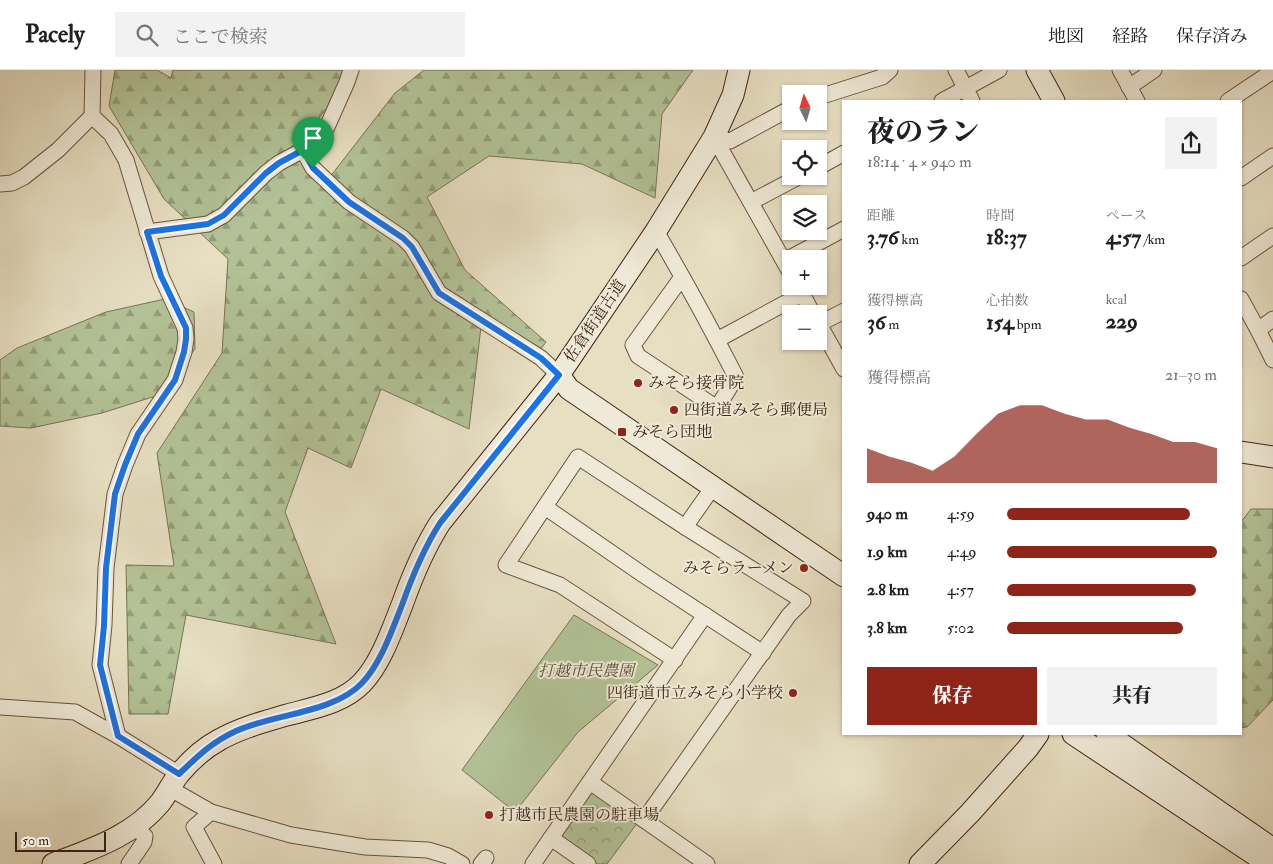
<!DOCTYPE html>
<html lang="ja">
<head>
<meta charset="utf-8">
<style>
  :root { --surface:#fff; --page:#f2f2f2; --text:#202124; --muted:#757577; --line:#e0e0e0; --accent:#8f2418 }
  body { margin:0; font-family:"IM FELL Double Pica","Noto Serif JP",serif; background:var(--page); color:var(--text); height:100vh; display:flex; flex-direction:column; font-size:19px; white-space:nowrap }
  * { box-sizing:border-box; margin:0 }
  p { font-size:16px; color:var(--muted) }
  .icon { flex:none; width:28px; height:28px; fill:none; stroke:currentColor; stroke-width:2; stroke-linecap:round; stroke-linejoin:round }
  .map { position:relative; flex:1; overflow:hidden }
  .drawer { position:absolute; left:842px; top:30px; width:400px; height:635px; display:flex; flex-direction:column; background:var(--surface); border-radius:0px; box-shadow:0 1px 4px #0004 }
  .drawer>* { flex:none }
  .needle { width:32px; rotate:355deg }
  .controls { position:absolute; left:782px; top:15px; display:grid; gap:10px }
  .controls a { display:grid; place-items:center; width:45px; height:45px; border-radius:0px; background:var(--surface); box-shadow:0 1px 4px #0004; font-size:25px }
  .scale { position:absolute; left:15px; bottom:12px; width:91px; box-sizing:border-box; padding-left:5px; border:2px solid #402416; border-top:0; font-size:14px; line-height:18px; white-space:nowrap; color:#402416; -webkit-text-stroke:4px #efead7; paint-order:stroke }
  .pin { position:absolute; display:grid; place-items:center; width:42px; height:42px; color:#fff; margin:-51px -21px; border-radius:50% 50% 50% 0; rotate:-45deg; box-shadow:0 0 5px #0007 }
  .pin .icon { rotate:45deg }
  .round { display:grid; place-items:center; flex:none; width:52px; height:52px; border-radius:0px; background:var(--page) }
  .headline { display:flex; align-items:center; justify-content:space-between; height:85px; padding:0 25px }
  h1 { font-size:28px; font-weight:800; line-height:38px }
  .metrics { display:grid; grid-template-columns:repeat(3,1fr); gap:8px; height:85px; padding:5px 25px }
  .metrics div { display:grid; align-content:center }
  .metrics b { font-size:21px; font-weight:800 }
  .metrics small { font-size:14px; font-weight:400 }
  .metrics p { font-size:14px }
  .chart { height:140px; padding:10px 25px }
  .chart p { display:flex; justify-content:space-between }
  .chart svg { width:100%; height:90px; margin-top:5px; fill:var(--accent); opacity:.7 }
  .action { display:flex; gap:10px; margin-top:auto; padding:10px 25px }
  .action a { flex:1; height:58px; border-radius:0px; background:var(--accent); color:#fff; font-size:20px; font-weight:800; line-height:58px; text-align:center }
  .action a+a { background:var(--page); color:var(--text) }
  ul { padding:0 25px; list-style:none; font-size:16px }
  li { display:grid; grid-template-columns:80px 60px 1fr; align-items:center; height:38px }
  li i { height:12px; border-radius:6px; background:var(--accent) }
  header { display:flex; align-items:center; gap:30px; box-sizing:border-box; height:70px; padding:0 25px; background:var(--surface); border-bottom:1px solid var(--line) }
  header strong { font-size:24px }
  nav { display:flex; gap:28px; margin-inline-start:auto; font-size:18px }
  .search { width:350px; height:45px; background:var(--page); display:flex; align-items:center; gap:12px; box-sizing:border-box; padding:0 18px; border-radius:0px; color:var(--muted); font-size:19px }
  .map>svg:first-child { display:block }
</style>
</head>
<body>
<header>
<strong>Pacely</strong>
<div class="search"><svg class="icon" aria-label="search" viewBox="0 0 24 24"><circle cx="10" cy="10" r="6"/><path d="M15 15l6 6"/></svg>ここで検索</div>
<nav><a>地図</a><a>経路</a><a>保存済み</a></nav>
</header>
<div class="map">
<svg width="1273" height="794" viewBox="0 0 1273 794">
  <defs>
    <pattern id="forest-firs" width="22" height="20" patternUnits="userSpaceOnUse" patternTransform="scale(1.25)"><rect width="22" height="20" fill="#b2c296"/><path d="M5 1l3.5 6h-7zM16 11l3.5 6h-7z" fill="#929d79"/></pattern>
    <pattern id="park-crowns" width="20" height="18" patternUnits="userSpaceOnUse" patternTransform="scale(1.25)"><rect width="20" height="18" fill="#b2c296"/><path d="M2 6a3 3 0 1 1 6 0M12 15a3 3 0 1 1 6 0" fill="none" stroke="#929d79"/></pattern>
  </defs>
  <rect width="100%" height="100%" fill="#e7dfc2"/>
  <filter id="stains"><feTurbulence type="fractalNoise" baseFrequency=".004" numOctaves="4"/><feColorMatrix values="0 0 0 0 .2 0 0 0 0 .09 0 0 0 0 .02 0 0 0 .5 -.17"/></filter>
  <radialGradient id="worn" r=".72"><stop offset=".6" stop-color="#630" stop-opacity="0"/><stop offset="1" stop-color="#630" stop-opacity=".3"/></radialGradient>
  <g fill="url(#forest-firs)" stroke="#797356">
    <polygon points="115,0 157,0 171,8 173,0 348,0 352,6 304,67 323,116 395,23 424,0 693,0 662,44 655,128 582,94 489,86 427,127 465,200 546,272 537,284 482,248 469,359 381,319 351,398 308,378 285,442 336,574 186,545 168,644 129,644 126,495 174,496 157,383 222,283 228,189 164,129 109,36"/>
    <polygon points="165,229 194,242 195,279 159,325 102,343 31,358 0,356 0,290 17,278 106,242"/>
    <polygon points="1251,439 1273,439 1273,630 1247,657 1241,658 1241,452"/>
  </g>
  <polygon fill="url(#park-crowns)" stroke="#797356" points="592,721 638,752 607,794 596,794 558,768"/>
  <polygon fill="#b2c296" stroke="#797356" points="574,545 658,595 578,662 515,742 462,700"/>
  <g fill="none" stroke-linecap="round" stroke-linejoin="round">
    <defs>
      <g id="street">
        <polyline points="956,0 972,31"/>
        <polyline points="1120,0 1137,31"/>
        <polyline points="1129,17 1154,0"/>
        <polyline points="819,27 882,7 890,0"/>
        <polyline points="942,31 999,0"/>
        <polyline points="1228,31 1273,1"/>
        <polyline points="92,46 111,64 126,90 161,206 185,258 186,269 184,282 175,310 138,364 125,395 115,424 106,498 104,555 100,595 118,666"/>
        <polyline points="714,67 791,204"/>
        <polyline points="714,67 730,71 791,38"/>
        <polyline points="303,80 313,98 349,132 403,168 412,177 439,223 541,288 559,305"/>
        <polyline points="819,97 844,83"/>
        <polyline points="1241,108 1273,86"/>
        <polyline points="0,114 12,113 24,107 58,80 92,46 93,0"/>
        <polyline points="751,132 800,106"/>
        <path d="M656,161C684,209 711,258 736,307L717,338L638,286L633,275L682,207"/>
        <polyline points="147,162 208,154 224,145 266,103 279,93 303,80 327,57 347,12 351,0"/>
        <polyline points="1241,188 1273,166"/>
        <polyline points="784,191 844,159"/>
        <polyline points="798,216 813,244"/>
        <polyline points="1241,229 1258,260 1273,249"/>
        <polyline points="819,254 844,299"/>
        <polyline points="819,254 844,241"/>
        <polyline points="1258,260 1273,290"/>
        <polyline points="717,270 802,224"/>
        <polyline points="545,437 645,506 763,583"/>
        <polyline points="685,457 713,417"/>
        <polyline points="0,637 75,642 118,666 179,704"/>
        <polyline points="590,712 707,794"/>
        <polyline points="169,718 211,742 291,765 365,777 428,780 448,786 462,794"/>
        <polyline points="211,742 194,757 214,794"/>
        <polyline points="644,750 789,545 803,531 685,457 578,387 506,495 560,515 675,590"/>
        <polyline points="551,768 588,794"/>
        <polyline points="129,794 144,772 145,766 134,757"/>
        <polyline points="481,794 486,788"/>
        <polyline points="533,794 705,545"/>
      </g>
      <g id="secondary">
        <polyline points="1037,0 1054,31"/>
        <polyline points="559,305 569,319 844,506"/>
        <polyline points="1241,382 1273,387"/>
        <polyline points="1073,664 1269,794"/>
        <polyline points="1107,664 1273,779"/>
        <path d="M53,794C92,779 133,766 160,733C167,724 172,713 179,704C190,691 204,678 219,670C240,658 263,652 287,645C313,638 343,633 362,613C381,593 392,560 402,535C412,507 424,478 440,453L559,305L656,161L714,67L733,25L739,0"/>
        <polyline points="920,794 970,743 1028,678 1038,664"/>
      </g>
    </defs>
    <use href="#street" stroke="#6a5341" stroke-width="17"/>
    <use href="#secondary" stroke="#402416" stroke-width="23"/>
    <use href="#street" stroke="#efead7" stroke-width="15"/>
    <use href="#secondary" stroke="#efead7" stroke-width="21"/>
  </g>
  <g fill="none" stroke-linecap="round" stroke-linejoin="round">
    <defs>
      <path id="route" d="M303,80L313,98L349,132L403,168L412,177L439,223L541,288L559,305L440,453C424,478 412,507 402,535C392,560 381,593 362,613C334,643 273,644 236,661C212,672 198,686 179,704L118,666L100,595L104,556L106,498L115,424L125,395L138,364L175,310L184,282L186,269V258L161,206L147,162L208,154L224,145L266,103L279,93Z"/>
    </defs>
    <use href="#route" stroke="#fff" stroke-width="10"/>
    <use href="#route" stroke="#1a73e8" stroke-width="6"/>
  </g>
  <g fill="#8f2418" stroke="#efead7" stroke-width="2">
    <circle cx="638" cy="313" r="5"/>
    <circle cx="674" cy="340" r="5"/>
    <rect x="617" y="357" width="10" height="10" rx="2.5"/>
    <circle cx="804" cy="498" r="5"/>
    <circle cx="793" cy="623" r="5"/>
    <circle cx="489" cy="745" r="5"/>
  </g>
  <g text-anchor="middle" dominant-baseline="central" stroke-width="4" stroke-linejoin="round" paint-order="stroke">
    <g font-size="16" fill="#402416" stroke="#efead7">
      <text transform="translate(595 251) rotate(-56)">佐倉街道古道</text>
    </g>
    <g font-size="16" fill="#402416" stroke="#efead7" text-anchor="start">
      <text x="648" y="313">みそら接骨院</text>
      <text x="684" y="340">四街道みそら郵便局</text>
      <text x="632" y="362">みそら団地</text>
      <text x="794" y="498" text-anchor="end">みそらラーメン</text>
      <text x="783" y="623" text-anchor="end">四街道市立みそら小学校</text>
      <text x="499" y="745">打越市民農園の駐車場</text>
    </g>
    <g font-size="16" font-style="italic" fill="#5c4c36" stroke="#efead7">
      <text x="586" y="601">打越市民農園</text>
    </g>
  </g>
  <rect width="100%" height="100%" filter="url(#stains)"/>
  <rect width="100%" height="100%" fill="url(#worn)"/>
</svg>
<div class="controls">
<a><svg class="needle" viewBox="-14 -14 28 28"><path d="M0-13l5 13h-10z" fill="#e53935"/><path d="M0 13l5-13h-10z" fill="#757577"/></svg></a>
<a><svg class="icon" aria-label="locate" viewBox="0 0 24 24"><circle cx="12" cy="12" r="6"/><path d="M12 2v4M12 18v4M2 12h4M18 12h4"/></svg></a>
<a><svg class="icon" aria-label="layers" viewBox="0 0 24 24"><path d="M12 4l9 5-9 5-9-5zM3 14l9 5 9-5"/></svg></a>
<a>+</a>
<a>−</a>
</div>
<div class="scale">50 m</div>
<div class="pin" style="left:313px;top:98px;background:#1e9e55"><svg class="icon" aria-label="arrive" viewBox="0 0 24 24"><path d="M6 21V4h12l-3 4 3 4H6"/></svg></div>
<section class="drawer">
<div class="headline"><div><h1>夜のラン</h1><p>18:14 · 4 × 940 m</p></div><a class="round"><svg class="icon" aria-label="share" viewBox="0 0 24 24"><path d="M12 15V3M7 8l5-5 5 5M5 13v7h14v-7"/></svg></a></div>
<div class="metrics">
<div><p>距離</p><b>3.76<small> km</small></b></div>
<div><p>時間</p><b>18:37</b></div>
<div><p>ペース</p><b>4:57<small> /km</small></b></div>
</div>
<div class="metrics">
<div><p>獲得標高</p><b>36<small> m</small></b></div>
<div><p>心拍数</p><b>154<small> bpm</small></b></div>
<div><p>kcal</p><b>229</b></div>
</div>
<div class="chart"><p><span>獲得標高</span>21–30 m</p>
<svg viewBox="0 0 160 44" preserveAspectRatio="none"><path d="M0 44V27L10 31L20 34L30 38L40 31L50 20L60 10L70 6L80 6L90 10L100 13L110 13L120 17L130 20L140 24L150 24L160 27V44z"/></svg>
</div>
<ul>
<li><b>940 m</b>4:59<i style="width:87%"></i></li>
<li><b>1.9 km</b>4:49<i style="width:100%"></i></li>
<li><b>2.8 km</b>4:57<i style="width:90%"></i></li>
<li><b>3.8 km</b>5:02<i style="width:84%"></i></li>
</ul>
<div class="action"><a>保存</a><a>共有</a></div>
</section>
</div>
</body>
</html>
